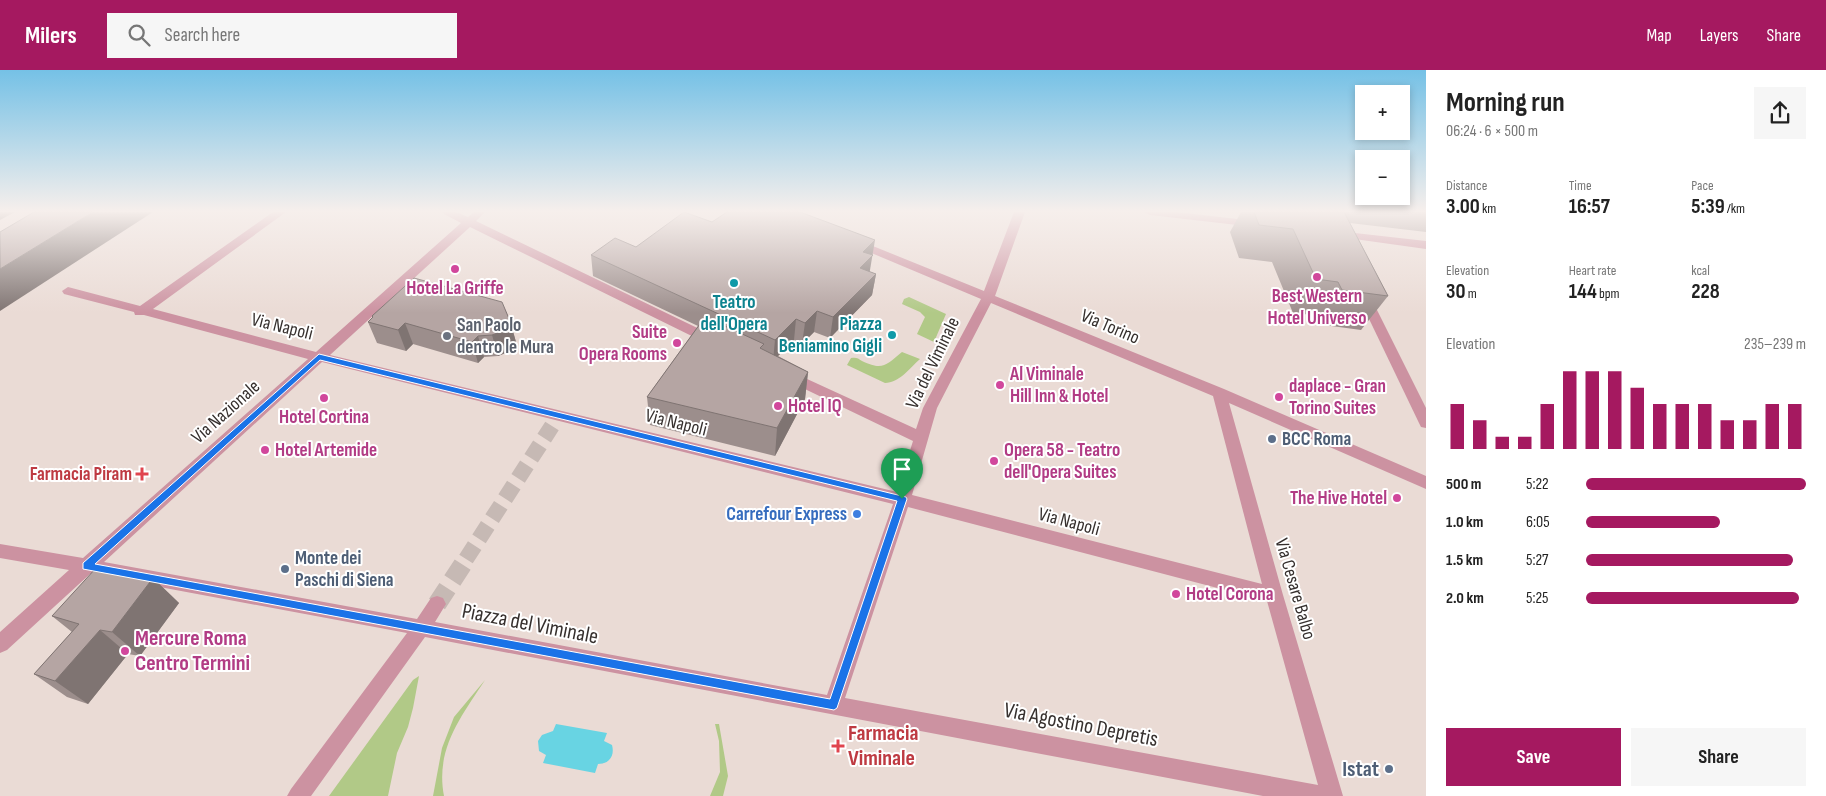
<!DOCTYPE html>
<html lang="en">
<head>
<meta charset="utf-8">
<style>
  :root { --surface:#fff; --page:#f6f6f6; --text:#222; --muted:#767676; --accent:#a51960 }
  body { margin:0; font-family:"Sofia Sans Condensed",sans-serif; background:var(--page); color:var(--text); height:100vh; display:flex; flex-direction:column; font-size:19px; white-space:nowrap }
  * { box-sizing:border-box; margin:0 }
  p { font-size:16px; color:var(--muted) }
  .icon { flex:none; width:28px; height:28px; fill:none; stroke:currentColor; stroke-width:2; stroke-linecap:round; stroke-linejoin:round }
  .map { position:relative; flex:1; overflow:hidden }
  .panel { display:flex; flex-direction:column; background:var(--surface); width:400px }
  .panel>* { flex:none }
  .controls { position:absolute; left:1355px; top:15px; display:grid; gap:10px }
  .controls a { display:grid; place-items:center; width:55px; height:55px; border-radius:0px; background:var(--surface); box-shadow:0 2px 8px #0003; font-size:25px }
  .pin { position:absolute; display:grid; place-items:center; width:42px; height:42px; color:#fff; margin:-51px -21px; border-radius:50% 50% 50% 0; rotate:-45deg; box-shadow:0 0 5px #0007 }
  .pin .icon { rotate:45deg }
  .round { display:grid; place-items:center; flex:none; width:52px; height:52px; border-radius:0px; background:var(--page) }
  .head { display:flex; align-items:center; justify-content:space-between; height:85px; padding:0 20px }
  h1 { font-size:28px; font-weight:700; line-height:38px }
  .metrics { display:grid; grid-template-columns:repeat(3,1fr); gap:8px; height:85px; padding:5px 20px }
  .metrics div { display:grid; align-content:center }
  .metrics b { font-size:21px; font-weight:700 }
  .metrics small { font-size:14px; font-weight:400 }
  .metrics p { font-size:14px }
  .chart { height:140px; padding:10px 20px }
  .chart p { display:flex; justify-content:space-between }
  .chart svg { width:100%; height:90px; margin-top:5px; stroke:var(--accent); stroke-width:6 }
  .primary-button { display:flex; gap:10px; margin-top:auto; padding:10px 20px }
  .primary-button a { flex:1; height:58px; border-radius:0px; background:var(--accent); color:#fff; font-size:20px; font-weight:700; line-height:58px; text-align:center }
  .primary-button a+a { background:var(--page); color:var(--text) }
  ul { padding:0 20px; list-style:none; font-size:16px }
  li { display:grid; grid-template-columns:80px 60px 1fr; align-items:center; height:38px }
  li i { height:12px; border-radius:6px; background:var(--accent) }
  header { display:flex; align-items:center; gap:30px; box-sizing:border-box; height:70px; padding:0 25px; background:var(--accent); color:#fff }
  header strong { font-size:24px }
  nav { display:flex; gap:28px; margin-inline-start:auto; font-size:18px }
  .search { width:350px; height:45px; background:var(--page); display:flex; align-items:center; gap:12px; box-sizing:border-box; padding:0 18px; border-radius:0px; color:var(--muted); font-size:19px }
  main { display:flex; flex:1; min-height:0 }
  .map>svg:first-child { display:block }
</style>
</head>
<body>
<header>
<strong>Milers</strong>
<div class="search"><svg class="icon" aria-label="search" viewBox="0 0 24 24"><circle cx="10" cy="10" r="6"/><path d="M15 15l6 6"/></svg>Search here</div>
<nav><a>Map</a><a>Layers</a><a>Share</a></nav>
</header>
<main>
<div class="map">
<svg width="1426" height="726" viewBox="0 0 1426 726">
  <rect width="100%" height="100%" fill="#eadbd5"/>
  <g fill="#b1c987">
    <polygon points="909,227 946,244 934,272 917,264 925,247 920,242 902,234 904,229"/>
    <path d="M902,282L920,289C910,298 899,313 885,313L847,295L851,288C856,287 858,288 862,291C883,301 886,295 902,282Z"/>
    <polygon points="419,606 413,638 408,657 397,683 388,726 329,726 413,610"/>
    <path d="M485,610C461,647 435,679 444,726H433L442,678L454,647Z"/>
    <polygon points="715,654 719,654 728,706 723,726 710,726 720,702 719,671"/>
  </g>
  <path fill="#68d4e3" d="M556,654L607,663L604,671L612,675C615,686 609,694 598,694L595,703L543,693L546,685L539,681L538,671L542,665L553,661Z"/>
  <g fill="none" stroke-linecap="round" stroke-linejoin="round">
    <polyline stroke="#c6b9b4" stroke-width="16" stroke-dasharray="16 8" stroke-linecap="butt" points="466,489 552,356"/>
    <polyline stroke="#c6b9b4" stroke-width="19" stroke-dasharray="19 9" stroke-linecap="butt" points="437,534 467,488"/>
    <g fill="#cc92a1" fill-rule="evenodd">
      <path d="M273,142H286L153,239L316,282L461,153L444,144L443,142H456L468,147L474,142H485L476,151L716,267L718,270L716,273H706L470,157L330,285L897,422L913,371L784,309L782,306L784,303H794L916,359L923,338L981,229L850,174L848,172L850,170H858L984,221L1014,142H1025L995,226L1224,319L1426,406V419L1229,333L1283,525L1343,726H1263L425,567L311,726H287L291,719L407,563L90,504L7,580L0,583V562L69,500L0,488V474L83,488L308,289L144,245H135L134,242L64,224L62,221L68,217L140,236ZM991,233L1213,326L1262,514L912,425L937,338ZM322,292L893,434L827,625L435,552L446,534L443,528L437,526L431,528L417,549L104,492ZM908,437L1267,531L1318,715L845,628Z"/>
      <polygon points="1144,142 1176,142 1255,151 1261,154 1255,157 1150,145"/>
      <polygon points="1337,161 1426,171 1426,179 1333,166 1331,164"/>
      <polygon points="1365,224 1371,228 1426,338 1426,358 1421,357 1419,353 1359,228"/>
    </g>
  </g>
  <g fill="#9c8e8c">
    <polygon points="1241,142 1426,142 1426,162 1350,153 1388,226 1361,260 1317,254 1313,245 1293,243 1272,192 1239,188 1230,162"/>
    <polygon points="712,152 876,204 872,225 830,268 814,262 802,274 794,270 778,286 808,302 805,329 775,386 650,355 647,327 698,256 593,206 591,185 636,177"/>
    <polygon points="372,246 510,251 516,272 508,282 498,286 484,287 478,293 413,274 406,281 377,273 368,252 372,248"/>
    <polygon points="153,508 179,533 140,586 128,584 88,634 67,627 34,604 72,562 52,546"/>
  </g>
  <g fill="#7f7472">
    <polygon points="0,142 15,142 0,150"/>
    <polygon points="93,142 153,142 0,241 0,199"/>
    <polygon points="875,170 869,206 857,219 863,182"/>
    <polygon points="876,204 872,225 830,268 833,247"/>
    <polygon points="817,241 814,262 802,274 805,253"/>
    <polygon points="796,249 794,270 773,291 775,270"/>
    <polygon points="510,251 516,272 508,282 498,286 492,265"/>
    <polygon points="405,253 413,274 406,281 398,260"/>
    <polygon points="478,266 484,287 478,293 472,272"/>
    <polygon points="808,302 805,329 775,386 777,358"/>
    <polygon points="153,508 179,533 140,586 112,562"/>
    <polygon points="100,560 128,584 88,634 55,611"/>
  </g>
  <g fill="#b5a5a3" stroke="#7f7472">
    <polygon points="34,142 93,142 0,199 0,162"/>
    <polygon points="684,142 712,152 727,142 800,142 875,170 863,182 873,185 860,198 876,204 833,247 817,241 805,253 796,249 775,270 591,185 615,168 636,177"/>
    <polygon points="1254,142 1344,142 1388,226 1342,220 1338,212 1316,209 1293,159 1259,155"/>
    <polygon points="414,208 502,232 510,251 503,261 492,265 478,266 472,272 405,253 398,260 368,252 373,247 372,246"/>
    <polygon points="705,247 764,274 760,278 808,302 777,358 647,327"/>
    <polygon points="96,498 153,508 112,562 100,560 55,611 34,604 79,554 52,546"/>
  </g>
  <linearGradient id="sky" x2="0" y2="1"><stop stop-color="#75c1e6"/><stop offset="0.58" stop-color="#f6efec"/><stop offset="1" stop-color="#f6efec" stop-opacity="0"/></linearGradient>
  <rect width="1426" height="243" fill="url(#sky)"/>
  <path fill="#1a73e8" stroke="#fff" fill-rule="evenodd" d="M319,284L906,427L907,429L837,638L834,640L83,499V493ZM320,290L897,431L830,629L95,494Z"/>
  <g fill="#d1479c" stroke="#fff" stroke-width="2">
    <circle cx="455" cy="199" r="5"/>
    <circle cx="1317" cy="207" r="5"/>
    <circle cx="677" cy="273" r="5"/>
    <circle cx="1000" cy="315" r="5"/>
    <circle cx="1279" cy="327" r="5"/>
    <circle cx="324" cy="328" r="5"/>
    <circle cx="778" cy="336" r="5"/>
    <circle cx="265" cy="380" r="5"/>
    <circle cx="994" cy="391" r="5"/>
    <circle cx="1397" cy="428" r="5"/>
    <circle cx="1176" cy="524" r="5"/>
    <circle cx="125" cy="581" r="5"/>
  </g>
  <g fill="#0f9aa8" stroke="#fff" stroke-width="2">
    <circle cx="734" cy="213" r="5"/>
    <circle cx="892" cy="265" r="5"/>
  </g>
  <circle fill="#6b7280" stroke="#fff" stroke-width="2" cx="447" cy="266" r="5"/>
  <g fill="#5c6f8a" stroke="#fff" stroke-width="2">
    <circle cx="1272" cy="369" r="5"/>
    <circle cx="285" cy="499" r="5"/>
    <circle cx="1389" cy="699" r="5"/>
  </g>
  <g fill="#e0444e" stroke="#fff" stroke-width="2">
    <path d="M139.5 396.5h5v5h5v5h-5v5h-5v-5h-5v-5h5z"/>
    <path d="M835.5 668.5h5v5h5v5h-5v5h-5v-5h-5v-5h5z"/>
  </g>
  <circle fill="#3f7fe0" stroke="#fff" stroke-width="2" cx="857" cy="444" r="5"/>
  <g text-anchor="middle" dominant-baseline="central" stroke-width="4" stroke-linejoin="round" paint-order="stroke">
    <g font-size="19" font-weight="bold" fill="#b23c85" stroke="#fff" text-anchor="start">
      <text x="455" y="218" text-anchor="middle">Hotel La Griffe</text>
      <text x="1317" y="226" text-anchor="middle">Best Western<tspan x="1317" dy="22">Hotel Universo</tspan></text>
      <text x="667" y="262" text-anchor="end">Suite<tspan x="667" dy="22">Opera Rooms</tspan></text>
      <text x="1010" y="304">Al Viminale<tspan x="1010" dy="22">Hill Inn &amp; Hotel</tspan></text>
      <text x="1289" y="316">daplace - Gran<tspan x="1289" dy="22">Torino Suites</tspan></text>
      <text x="788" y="336">Hotel IQ</text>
      <text x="324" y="347" text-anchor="middle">Hotel Cortina</text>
      <text x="275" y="380">Hotel Artemide</text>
      <text x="1004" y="380">Opera 58 - Teatro<tspan x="1004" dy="22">dell'Opera Suites</tspan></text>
      <text x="1387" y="428" text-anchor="end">The Hive Hotel</text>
      <text x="1186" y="524">Hotel Corona</text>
    </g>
    <g font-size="19" font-weight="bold" fill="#0d838f" stroke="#fff">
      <text x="734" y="232">Teatro<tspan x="734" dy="22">dell'Opera</tspan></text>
      <text x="882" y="254" text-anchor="end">Piazza<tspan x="882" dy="22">Beniamino Gigli</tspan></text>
    </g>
    <g font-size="19" font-weight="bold" fill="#5b616d" stroke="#fff" text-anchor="start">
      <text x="457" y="255">San Paolo<tspan x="457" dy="22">dentro le Mura</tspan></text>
    </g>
    <g font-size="19" fill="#36302e" stroke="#fff">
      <text transform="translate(282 257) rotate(14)">Via Napoli</text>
      <text transform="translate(1110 257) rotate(23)">Via Torino</text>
      <text transform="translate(933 293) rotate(-64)">Via del Viminale</text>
      <text transform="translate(226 342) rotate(-42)">Via Nazionale</text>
      <text transform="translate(676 353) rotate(14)">Via Napoli</text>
      <text transform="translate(1069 452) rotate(15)">Via Napoli</text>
      <text transform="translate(1295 519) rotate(74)">Via Cesare Balbo</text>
    </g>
    <g font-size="19" font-weight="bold" fill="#4e5e75" stroke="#fff" text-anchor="start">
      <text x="1282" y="369">BCC Roma</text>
      <text x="295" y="488">Monte dei<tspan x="295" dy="22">Paschi di Siena</tspan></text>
    </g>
    <g font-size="19" font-weight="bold" fill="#be3a42" stroke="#fff" text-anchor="end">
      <text x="132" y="404">Farmacia Piram</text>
    </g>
    <g font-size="19" font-weight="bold" fill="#366cbe" stroke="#fff" text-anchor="end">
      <text x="847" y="444">Carrefour Express</text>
    </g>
    <g font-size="22" fill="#36302e" stroke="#fff">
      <text transform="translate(530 554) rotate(11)">Piazza del Viminale</text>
      <text transform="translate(1081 655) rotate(11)">Via Agostino Depretis</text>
    </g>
    <g font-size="22" font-weight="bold" fill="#b23c85" stroke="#fff" text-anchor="start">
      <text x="135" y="568">Mercure Roma<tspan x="135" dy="25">Centro Termini</tspan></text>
    </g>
    <g font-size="22" font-weight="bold" fill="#be3a42" stroke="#fff" text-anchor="start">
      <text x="848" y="663">Farmacia<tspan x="848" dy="25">Viminale</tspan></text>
    </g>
    <g font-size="22" font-weight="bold" fill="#4e5e75" stroke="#fff" text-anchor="end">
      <text x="1379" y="699">Istat</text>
    </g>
  </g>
</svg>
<div class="controls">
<a>+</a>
<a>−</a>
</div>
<div class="pin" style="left:902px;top:429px;background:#1e9e55"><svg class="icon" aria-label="arrive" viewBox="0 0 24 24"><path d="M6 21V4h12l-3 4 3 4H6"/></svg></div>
</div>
<section class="panel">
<div class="head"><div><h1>Morning run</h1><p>06:24 · 6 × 500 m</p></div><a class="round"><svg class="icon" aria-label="share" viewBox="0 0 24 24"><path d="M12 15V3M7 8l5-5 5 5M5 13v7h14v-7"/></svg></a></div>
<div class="metrics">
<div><p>Distance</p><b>3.00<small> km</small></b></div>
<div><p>Time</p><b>16:57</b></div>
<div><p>Pace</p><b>5:39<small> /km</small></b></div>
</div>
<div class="metrics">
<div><p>Elevation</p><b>30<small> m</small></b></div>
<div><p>Heart rate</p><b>144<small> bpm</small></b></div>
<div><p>kcal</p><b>228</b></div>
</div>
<div class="chart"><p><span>Elevation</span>235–239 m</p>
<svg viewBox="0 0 160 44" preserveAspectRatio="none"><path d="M5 44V22M15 44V30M25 44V38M35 44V38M45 44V22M55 44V6M65 44V6M75 44V6M85 44V14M95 44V22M105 44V22M115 44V22M125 44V30M135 44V30M145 44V22M155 44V22"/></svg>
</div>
<ul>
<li><b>500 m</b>5:22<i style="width:100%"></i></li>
<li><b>1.0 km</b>6:05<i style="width:61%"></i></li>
<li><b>1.5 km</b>5:27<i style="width:94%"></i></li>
<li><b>2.0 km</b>5:25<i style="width:97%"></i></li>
</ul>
<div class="primary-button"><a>Save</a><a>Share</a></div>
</section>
</main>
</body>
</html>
